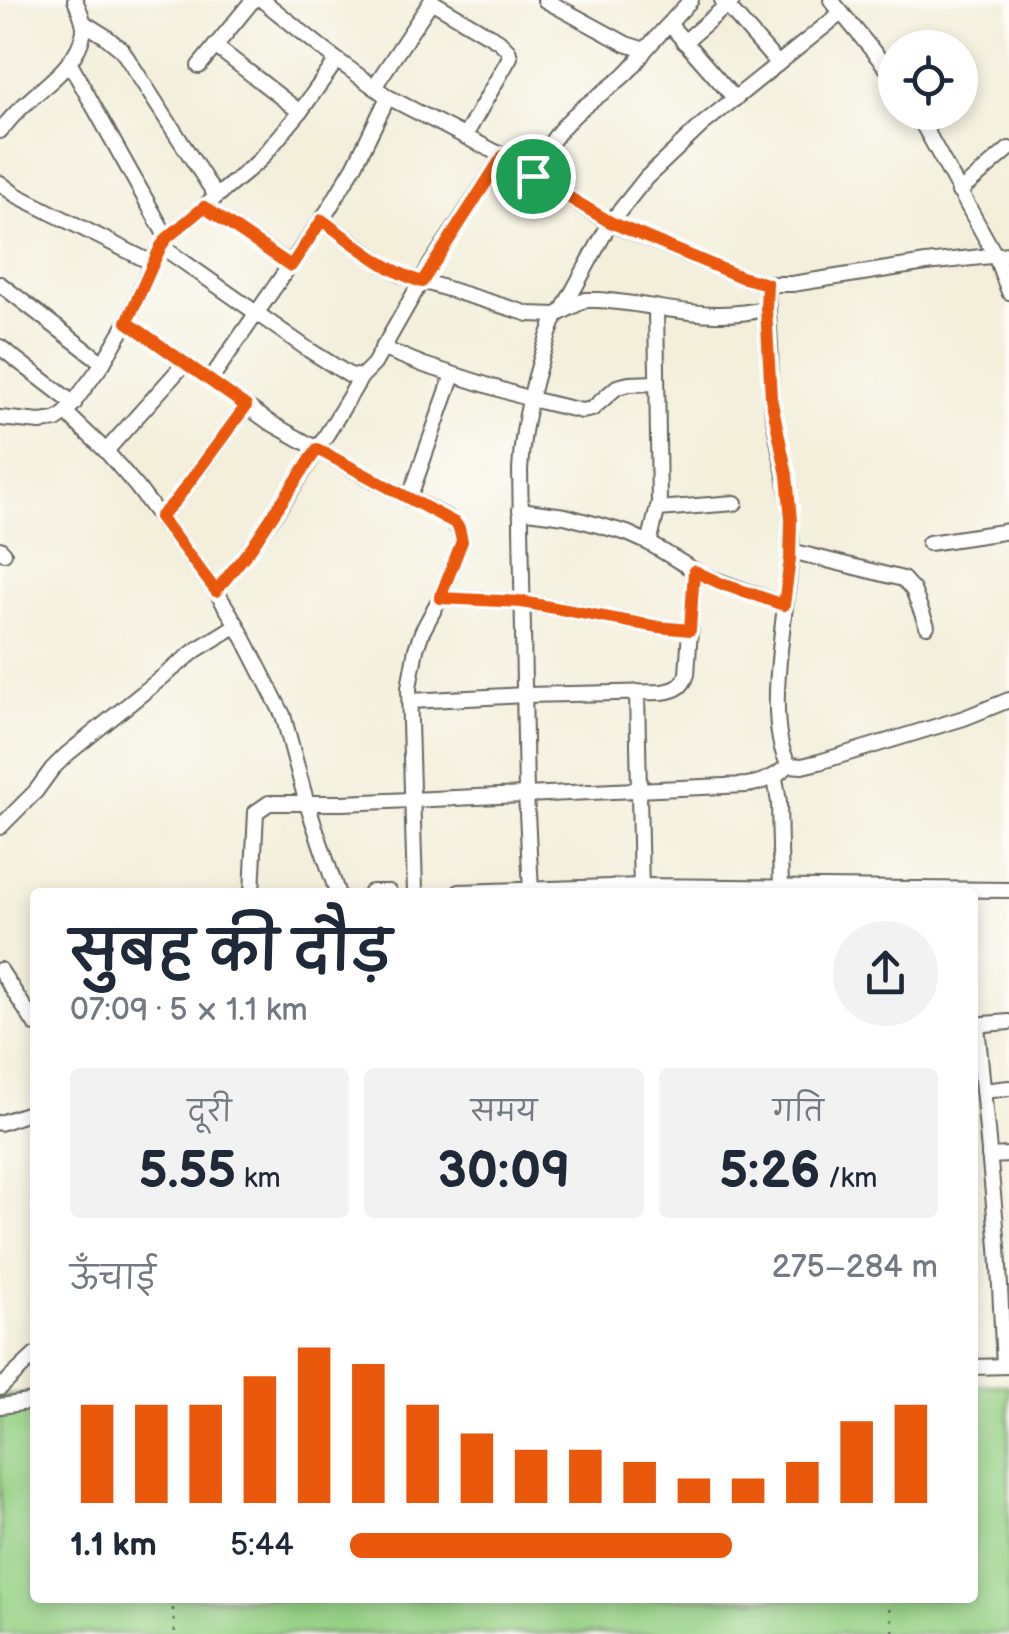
<!DOCTYPE html>
<html lang="hi">
<head>
<meta charset="utf-8">
<style>
  :root { --surface:#fff; --page:#f2f2f3; --text:#1f2937; --muted:#747a83; --accent:#ea580c }
  body { margin:0; font-family:"Balsamiq Sans","Playpen Sans Deva",sans-serif; background:var(--page); color:var(--text); height:100vh; display:flex; flex-direction:column; font-size:38px; white-space:nowrap }
  * { box-sizing:border-box; margin:0 }
  p { font-size:32px; color:var(--muted) }
  .icon { flex:none; width:55px; height:55px; fill:none; stroke:currentColor; stroke-width:2; stroke-linecap:round; stroke-linejoin:round }
  .map { position:relative; flex:1; overflow:hidden }
  .side { position:absolute; left:30px; top:888px; width:948px; height:715px; display:flex; flex-direction:column; background:var(--surface); border-radius:10px; box-shadow:0 5px 15px #0003 }
  .side>* { flex:none }
  .fabs { position:absolute; left:878px; top:30px; display:grid; gap:20px }
  .fabs a { display:grid; place-items:center; width:100px; height:100px; border-radius:50%; background:var(--surface); box-shadow:0 5px 15px #0003; font-size:50px }
  .pin { position:absolute; display:grid; place-items:center; width:85px; height:85px; color:#fff; margin:-42px; border:5px solid #fff; border-radius:50%; box-shadow:0 2px 10px #0007 }
  .round { display:grid; place-items:center; flex:none; width:105px; height:105px; border-radius:52px; background:var(--page) }
  .summary { display:flex; align-items:center; justify-content:space-between; height:170px; padding:0 40px }
  h1 { font-size:55px; font-weight:600; line-height:75px }
  .stats { display:grid; grid-template-columns:repeat(3,1fr); gap:15px; height:170px; padding:10px 40px }
  .stats div { display:grid; align-content:center; border-radius:10px; background:var(--page); text-align:center }
  .stats b { font-size:50px; font-weight:600 }
  .stats small { font-size:28px; font-weight:400 }
  .stats p { font-size:28px }
  .chart { height:280px; padding:20px 40px }
  .chart p { display:flex; justify-content:space-between }
  .chart svg { width:100%; height:180px; margin-top:10px; stroke:var(--accent); stroke-width:6 }
  ul { padding:0 40px; list-style:none; font-size:32px }
  li { display:grid; grid-template-columns:160px 120px 1fr; align-items:center; height:75px }
  li i { height:25px; border-radius:12px; background:var(--accent) }
  .map>svg:first-child { display:block }
</style>
</head>
<body>
<div class="map">
<svg width="1009" height="1634" viewBox="0 0 1009 1634">
  <rect width="100%" height="100%" fill="#fdfcf7"/>
  <filter id="ink" filterUnits="userSpaceOnUse"><feTurbulence type="fractalNoise" baseFrequency=".01" numOctaves="2"/><feDisplacementMap in="SourceGraphic" scale="20" xChannelSelector="R" yChannelSelector="G"/><feConvolveMatrix kernelMatrix="1 2 1 2 8 2 1 2 1" color-interpolation-filters="sRGB"/></filter>
  <filter id="wash" filterUnits="userSpaceOnUse"><feTurbulence type="fractalNoise" baseFrequency=".0048" numOctaves="4" result="noise"/><feDisplacementMap in="SourceGraphic" scale="40" xChannelSelector="R" yChannelSelector="G"/><feGaussianBlur stdDeviation="2.25" result="paint"/><feColorMatrix in="noise" values="0 0 0 0 0 0 0 0 0 0 0 0 0 0 0 0 0 1.4 0 .05"/><feComposite in="paint" operator="in"/></filter>
  <g filter="url(#wash)">
    <rect width="100%" height="100%" fill="#f3efdb"/>
    <polygon fill="#95d084" stroke="#587650" stroke-width="2.5" points="973,1385 1009,1385 1009,1634 0,1634 0,1396 35,1392 35,1598 972,1598"/>
  </g>
  <g filter="url(#ink)">
    <g fill="none" stroke-linecap="round" stroke-linejoin="round">
      <defs>
        <g id="street">
          <polyline points="262,0 337,60 388,97 503,156 519,171 533,175 610,223 741,277 767,284 792,284 926,263 1009,254"/>
          <polyline points="545,0 626,44 645,50 691,0"/>
          <polyline points="722,0 778,64"/>
          <polyline points="831,0 895,78"/>
          <polyline points="431,1 499,41 508,50 510,57 465,136"/>
          <polyline points="84,23 105,36 122,50 216,196"/>
          <polyline points="670,25 735,99"/>
          <polyline points="684,42 733,0"/>
          <polyline points="215,46 300,112"/>
          <polyline points="69,62 167,238"/>
          <polyline points="199,66 253,0"/>
          <polyline points="374,87 432,0"/>
          <polyline points="916,112 995,255 1009,292"/>
          <path d="M0,131C7,123 14,114 22,107C44,85 78,65 84,31C85,21 79,10 75,0"/>
          <path d="M533,175C545,151 558,128 580,110C604,90 628,78 645,50"/>
          <polyline points="0,183 16,195 152,263"/>
          <polyline points="959,192 1009,149"/>
          <polyline points="204,207 291,265"/>
          <path d="M322,220L383,264L402,275L529,314L556,315L585,300H597C653,303 711,324 766,308"/>
          <polyline points="161,246 309,350 349,375 361,377 374,364 431,264 503,156"/>
          <polyline points="0,284 103,363"/>
          <path d="M767,284C767,305 769,325 770,346C771,366 769,387 772,407C780,458 794,499 791,552C788,605 762,722 789,765L802,766L819,762L964,718L1009,700"/>
          <polyline points="562,311 610,223 646,178 703,124 841,13"/>
          <polyline points="127,322 269,422 362,474 448,518 459,529 462,541 440,598 422,632 416,649 411,676 409,688 415,892"/>
          <polyline points="0,347 74,404"/>
          <polyline points="382,348 424,365 530,399 582,411 592,409 617,387 629,384 657,383"/>
          <polyline points="210,380 327,212 355,165 388,97"/>
          <polyline points="66,413 106,451 137,487 216,591 237,625 283,715 307,804 337,892"/>
          <polyline points="0,418 40,422 56,420 66,413 103,363 127,322 156,255 167,238 260,160 300,112 337,60"/>
          <polyline points="106,451 185,363"/>
          <polyline points="409,499 453,375"/>
          <polyline points="658,509 735,503"/>
          <polyline points="520,510 565,516 627,533 649,543 702,575 784,605"/>
          <polyline points="160,517 176,500 246,406"/>
          <polyline points="649,543 659,503 656,307"/>
          <polyline points="929,543 1009,531"/>
          <polyline points="0,549 4,553"/>
          <polyline points="791,551 903,579 913,590 927,626"/>
          <path d="M216,591C271,526 318,451 361,377"/>
          <polyline points="440,598 522,602 658,627 691,630"/>
          <polyline points="637,692 641,892"/>
          <path d="M410,701L524,695L662,692C676,690 683,687 687,674L694,571"/>
          <polyline points="775,778 779,802 781,892"/>
          <polyline points="0,827 36,791 52,769 66,755 196,650 237,625"/>
          <path d="M531,891L526,793L520,470C523,416 537,365 556,315"/>
          <path d="M252,892L256,812L269,803H343L747,785C765,782 775,777 789,765"/>
          <polyline points="371,892 389,892"/>
          <polyline points="459,892 641,886 1009,890"/>
          <polyline points="0,970 35,1024"/>
          <polyline points="972,1025 1009,1022"/>
          <polyline points="977,1025 998,1247 1004,1366"/>
          <polyline points="983,1091 1009,1088"/>
          <polyline points="0,1123 35,1111"/>
          <polyline points="989,1156 1009,1155"/>
          <polyline points="972,1367 1009,1366"/>
          <polyline points="0,1388 35,1355"/>
          <polyline points="0,1406 35,1401"/>
        </g>
      </defs>
      <use href="#street" stroke="#67665f" stroke-width="18"/>
      <g stroke="#67665f" stroke-width="2.5" stroke-dasharray="2.5 8" stroke-linecap="butt">
        <polyline points="172,1598 175,1634"/>
        <polyline points="887,1598 894,1634"/>
      </g>
      <use href="#street" stroke="#fff" stroke-width="14"/>
    </g>
  </g>
  <g fill="none" stroke-linecap="round" stroke-linejoin="round" filter="url(#ink)">
    <defs>
      <path id="route" d="M503,156L518,171L533,176L610,222L741,277L767,284L766,308L771,398L787,475L791,520L790,559L784,605L722,584L694,571L690,630L658,627L522,602L440,598L462,541L459,528L455,523L317,449L251,548L216,591L160,517L176,500L246,406L127,322L161,246L167,238L204,207L291,266L322,220C354,243 384,270 422,282Z"/>
    </defs>
    <use href="#route" stroke="#fff" stroke-width="20"/>
    <use href="#route" stroke="#ea580c" stroke-width="12"/>
  </g>
</svg>
<div class="fabs">
<a><svg class="icon" aria-label="locate" viewBox="0 0 24 24"><circle cx="12" cy="12" r="6"/><path d="M12 2v4M12 18v4M2 12h4M18 12h4"/></svg></a>
</div>
<div class="pin" style="left:533px;top:176px;background:#1e9e55"><svg class="icon" aria-label="arrive" viewBox="0 0 24 24"><path d="M6 21V4h12l-3 4 3 4H6"/></svg></div>
<section class="side">
<div class="summary"><div><h1>सुबह की दौड़</h1><p>07:09 · 5 × 1.1 km</p></div><a class="round"><svg class="icon" aria-label="share" viewBox="0 0 24 24"><path d="M12 15V3M7 8l5-5 5 5M5 13v7h14v-7"/></svg></a></div>
<div class="stats">
<div><p>दूरी</p><b>5.55<small> km</small></b></div>
<div><p>समय</p><b>30:09</b></div>
<div><p>गति</p><b>5:26<small> /km</small></b></div>
</div>
<div class="chart"><p><span>ऊँचाई</span>275–284 m</p>
<svg viewBox="0 0 160 44" preserveAspectRatio="none"><path d="M5 44V20M15 44V20M25 44V20M35 44V13M45 44V6M55 44V10M65 44V20M75 44V27M85 44V31M95 44V31M105 44V34M115 44V38M125 44V38M135 44V34M145 44V24M155 44V20"/></svg>
</div>
<ul>
<li><b>1.1 km</b>5:44<i style="width:65%"></i></li>
</ul>
</section>
</div>
</body>
</html>
